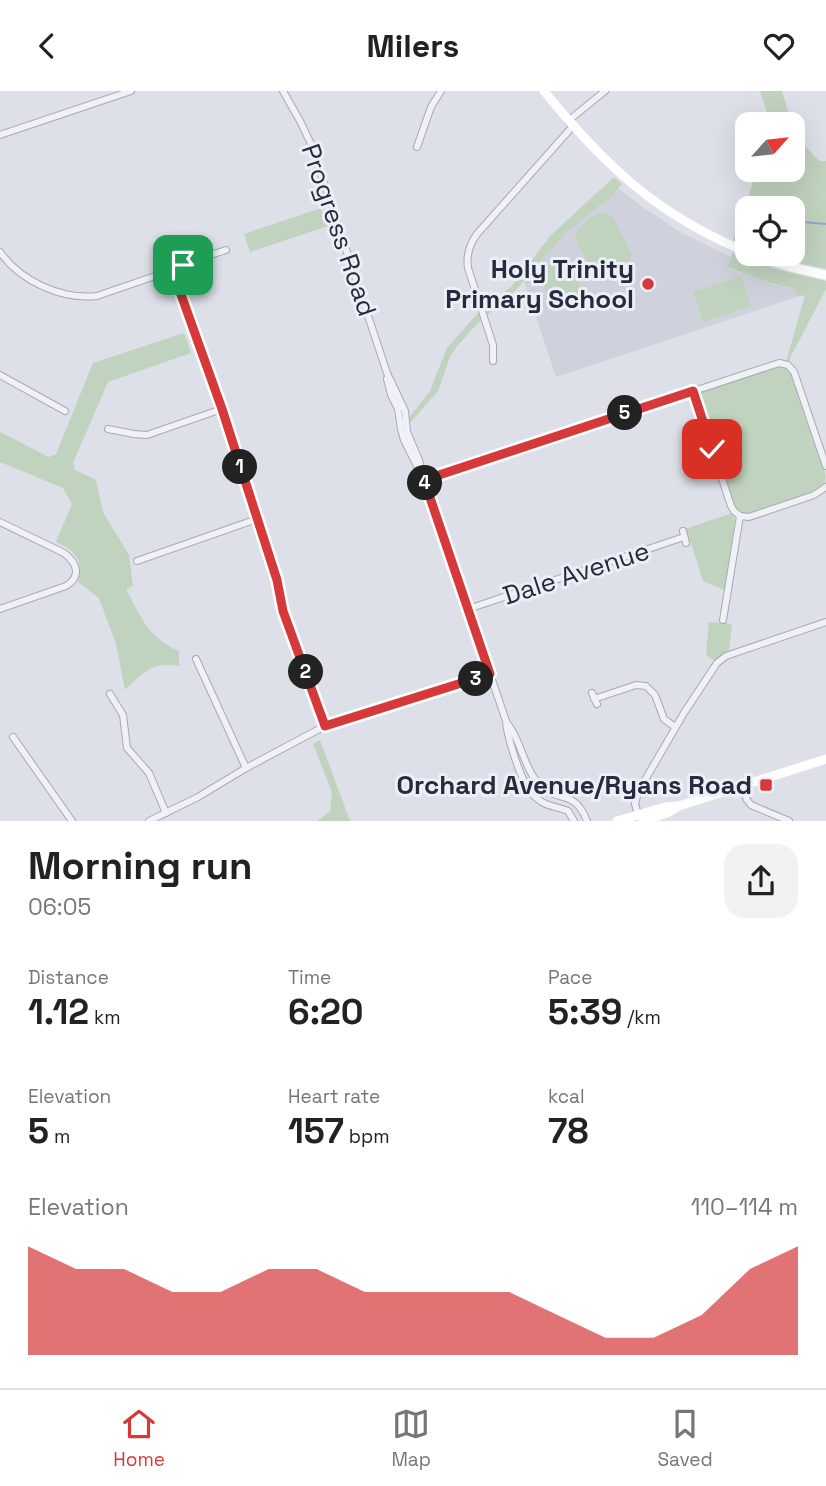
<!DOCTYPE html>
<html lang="en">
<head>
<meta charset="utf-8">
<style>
  :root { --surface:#fff; --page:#f2f2f2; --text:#222; --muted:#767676; --line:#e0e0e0; --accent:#d6393a }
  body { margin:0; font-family:"Space Grotesk",sans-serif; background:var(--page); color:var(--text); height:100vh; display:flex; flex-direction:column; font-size:26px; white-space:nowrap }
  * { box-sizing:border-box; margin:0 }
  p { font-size:23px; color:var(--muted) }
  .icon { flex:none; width:38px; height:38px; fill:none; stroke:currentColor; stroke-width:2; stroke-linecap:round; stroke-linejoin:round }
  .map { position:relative; height:730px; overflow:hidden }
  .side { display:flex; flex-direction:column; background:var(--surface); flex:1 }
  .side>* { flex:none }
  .needle { width:46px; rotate:63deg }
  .controls { position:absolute; left:735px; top:21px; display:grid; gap:14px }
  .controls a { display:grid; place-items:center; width:70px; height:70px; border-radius:14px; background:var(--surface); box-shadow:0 7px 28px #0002; font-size:35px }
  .pin { position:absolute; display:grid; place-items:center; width:60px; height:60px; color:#fff; margin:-30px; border-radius:14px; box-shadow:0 4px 10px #0006 }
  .km { position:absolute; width:35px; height:35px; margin:-18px; border-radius:50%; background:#222; color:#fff; font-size:19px; line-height:35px; text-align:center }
  .round { display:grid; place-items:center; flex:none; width:74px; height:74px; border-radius:21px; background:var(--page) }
  .summary { display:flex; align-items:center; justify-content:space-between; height:119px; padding:0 28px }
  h1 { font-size:38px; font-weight:600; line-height:52px }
  .stats { display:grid; grid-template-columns:repeat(3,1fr); gap:10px; height:119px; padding:7px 28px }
  .stats div { display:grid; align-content:center }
  .stats b { font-size:35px; font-weight:600 }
  .stats small { font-size:19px; font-weight:400 }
  .stats p { font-size:19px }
  .chart { height:196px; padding:14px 28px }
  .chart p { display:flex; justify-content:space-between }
  .chart svg { width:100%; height:126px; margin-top:7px; fill:var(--accent); opacity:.7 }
  header { display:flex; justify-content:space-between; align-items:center; height:91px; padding:0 28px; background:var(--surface); font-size:32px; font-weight:600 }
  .tabs { display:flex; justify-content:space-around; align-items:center; height:98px; border-top:2px solid var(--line); background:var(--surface); font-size:19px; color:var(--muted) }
  .tabs a { display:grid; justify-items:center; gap:4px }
  .tabs .selected { color:var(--accent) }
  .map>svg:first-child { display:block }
</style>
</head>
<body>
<header><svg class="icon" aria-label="back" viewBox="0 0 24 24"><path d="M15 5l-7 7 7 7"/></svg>Milers<svg class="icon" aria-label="heart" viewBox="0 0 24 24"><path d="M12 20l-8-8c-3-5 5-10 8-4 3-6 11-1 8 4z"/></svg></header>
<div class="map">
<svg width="826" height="730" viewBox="0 0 826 730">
  <rect width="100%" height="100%" fill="#dde0e8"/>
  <polygon fill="#cfd2dd" points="618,97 643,116 680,141 731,166 727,177 775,194 794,198 797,206 556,286 524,190 567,141 578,130 601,115"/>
  <g fill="#c0d3be">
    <polygon points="760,0 782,0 792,33 768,33 768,25"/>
    <polygon points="793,37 794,43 819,70 826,70 826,178 794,171 768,163 793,163 793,117 747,117 747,155 733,149 757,79 793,79"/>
    <polygon points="614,86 622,93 610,107 567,141 515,200 486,225 483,218 511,196 551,144"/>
    <polygon points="321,117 328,135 250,161 244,143"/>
    <path d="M600,121L608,123L613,126L632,164L629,173C605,187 593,184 581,159C579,154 575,149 576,143C578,135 593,125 600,121Z"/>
    <polygon points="733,162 779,179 826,190 826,198 788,271 786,271 805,204 797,206 794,198 767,191 727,176"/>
    <polygon points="570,167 582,201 550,212 538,178"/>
    <polygon points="741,185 751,215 703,231 693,201"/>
    <polygon points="479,221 482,228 457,255 450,266 438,300 409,333 408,328 430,300 447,257"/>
    <path d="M184,242L191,262L108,291L73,372L75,379L96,389L103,421L129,464L133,495L126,498C141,526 148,547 179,560V575C153,570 143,582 125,599L116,553L99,507L78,491C84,468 75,460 56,451L72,413L63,397L0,371V341L49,366L56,363L93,272Z"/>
    <path d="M780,275L786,276L791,281L824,376C825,380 826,387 825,392C821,401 753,423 742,423L734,415L698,306L700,302L705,299Z"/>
    <polygon points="732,422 735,430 725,499 703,490 691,452 689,452 685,438"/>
    <polygon points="709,531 732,533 729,560 722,564 715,570 706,564"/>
    <polygon points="320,649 350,730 317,730 330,720 332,701 313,653"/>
  </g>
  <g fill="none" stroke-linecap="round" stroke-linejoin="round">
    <polyline stroke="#96a8cb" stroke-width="2" points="803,131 826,133"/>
    <defs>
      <g id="street">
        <path d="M283,0L300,30L311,53L387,282L405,320L407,341L419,369L422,383L506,630C507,646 520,686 529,699C532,704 537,708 542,711C550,716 559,716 568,720L574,730"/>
        <polyline points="568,30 605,0"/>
        <polyline points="0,44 131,0"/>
        <polyline points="417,56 431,16 441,0"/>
        <path d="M0,161C20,190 62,209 97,205L158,184L167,183L174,184C188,168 205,166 226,159"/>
        <polyline points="174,184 222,318 277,489 283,520 325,635"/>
        <path d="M493,270V254L468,177C466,164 469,154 477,143L573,35"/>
        <polyline points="0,284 65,320"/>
        <polyline points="387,288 391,304 398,318 401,338 404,349 419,379"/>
        <polyline points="693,300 731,415 734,420 740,425"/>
        <polyline points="108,338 134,343 147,344 222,318"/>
        <polyline points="424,389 779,272 788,274 794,281 826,375"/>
        <polyline points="740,425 749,426 814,404 826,396"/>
        <path d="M0,431L64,462C77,472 82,485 66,495L0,518"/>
        <polyline points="683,440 686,452"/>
        <polyline points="137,470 257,428"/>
        <polyline points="468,518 684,446"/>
        <polyline points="723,529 740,425"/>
        <polyline points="196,568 246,677"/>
        <polyline points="592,602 597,613"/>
        <polyline points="110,603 123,624 127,657 149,682 166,722"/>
        <polyline points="594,608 636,594 646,595 655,604 664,628 675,636"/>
        <path d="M507,632C521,649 523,674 537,691C554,714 574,695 587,730"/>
        <polyline points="13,646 72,730"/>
        <polyline points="742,696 747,709 751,714 789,730"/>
        <polyline points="149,730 198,706 246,677 325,635 490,583"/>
        <polyline points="640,730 635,713 638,701 684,622 717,572 726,565 826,531"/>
      </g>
    </defs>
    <use href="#street" stroke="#a6aab6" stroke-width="8"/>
    <use href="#street" stroke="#f0f1f6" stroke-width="6"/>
    <g stroke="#fff" stroke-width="9">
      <path d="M544,0C603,73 658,125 747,161"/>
      <polyline points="751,163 791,176 826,184"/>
      <polyline points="617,730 665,716 677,715"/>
      <polyline points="644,730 667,722 679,715 826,668"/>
    </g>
  </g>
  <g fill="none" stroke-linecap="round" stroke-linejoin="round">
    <defs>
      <polyline id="route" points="183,174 174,184 222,318 277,489 283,520 325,635 490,583 424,389 693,300 712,358"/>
    </defs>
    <use href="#route" stroke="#fff" stroke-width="14"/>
    <use href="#route" stroke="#d6393a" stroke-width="9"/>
  </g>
  <g fill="#d6393a" stroke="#edeff6" stroke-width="2.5">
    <circle cx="648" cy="193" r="7"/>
    <rect x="759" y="687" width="14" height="14" rx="3.5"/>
  </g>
  <g text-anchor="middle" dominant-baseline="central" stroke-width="6" stroke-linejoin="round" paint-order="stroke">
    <g font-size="26" fill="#262b40" stroke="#edeff6">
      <text transform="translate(339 139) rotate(71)">Progress Road</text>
      <text transform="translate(576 482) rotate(-18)">Dale Avenue</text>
    </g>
    <g font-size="26" font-weight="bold" fill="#262b40" stroke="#edeff6" text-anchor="end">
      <text x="634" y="178">Holy Trinity<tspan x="634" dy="30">Primary School</tspan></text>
      <text x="752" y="694">Orchard Avenue/Ryans Road</text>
    </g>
  </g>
</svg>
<div class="controls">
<a><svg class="needle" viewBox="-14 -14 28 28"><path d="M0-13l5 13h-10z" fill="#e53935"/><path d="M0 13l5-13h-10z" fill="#767676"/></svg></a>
<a><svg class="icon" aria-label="locate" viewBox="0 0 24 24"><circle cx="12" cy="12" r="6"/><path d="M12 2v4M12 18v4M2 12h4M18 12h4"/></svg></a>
</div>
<div class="pin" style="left:183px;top:174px;background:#1e9e55"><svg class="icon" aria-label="arrive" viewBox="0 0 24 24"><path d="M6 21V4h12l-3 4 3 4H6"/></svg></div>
<div class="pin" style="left:712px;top:358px;background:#d93025"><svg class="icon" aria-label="check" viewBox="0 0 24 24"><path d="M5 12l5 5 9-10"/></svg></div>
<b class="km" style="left:240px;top:376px">1</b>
<b class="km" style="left:306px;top:581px">2</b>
<b class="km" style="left:476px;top:588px">3</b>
<b class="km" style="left:425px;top:392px">4</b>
<b class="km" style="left:625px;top:322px">5</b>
</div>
<section class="side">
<div class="summary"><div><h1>Morning run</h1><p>06:05</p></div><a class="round"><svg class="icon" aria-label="share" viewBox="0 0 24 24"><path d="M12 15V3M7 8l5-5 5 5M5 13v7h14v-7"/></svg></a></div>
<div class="stats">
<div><p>Distance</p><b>1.12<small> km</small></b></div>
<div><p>Time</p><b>6:20</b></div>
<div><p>Pace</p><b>5:39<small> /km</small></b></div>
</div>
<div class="stats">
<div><p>Elevation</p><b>5<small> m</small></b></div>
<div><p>Heart rate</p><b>157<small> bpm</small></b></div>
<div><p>kcal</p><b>78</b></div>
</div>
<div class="chart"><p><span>Elevation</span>110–114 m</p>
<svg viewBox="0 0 160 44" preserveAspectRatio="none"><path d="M0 44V6L10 14L20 14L30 22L40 22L50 14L60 14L70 22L80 22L90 22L100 22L110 30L120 38L130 38L140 30L150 14L160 6V44z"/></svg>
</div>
</section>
<nav class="tabs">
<a class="selected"><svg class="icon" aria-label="home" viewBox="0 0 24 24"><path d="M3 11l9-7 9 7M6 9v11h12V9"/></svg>Home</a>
<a><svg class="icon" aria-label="map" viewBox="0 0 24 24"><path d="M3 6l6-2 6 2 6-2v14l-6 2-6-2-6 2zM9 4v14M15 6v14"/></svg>Map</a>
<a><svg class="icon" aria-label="saved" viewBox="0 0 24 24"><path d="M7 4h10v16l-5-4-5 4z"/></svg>Saved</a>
</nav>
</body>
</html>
